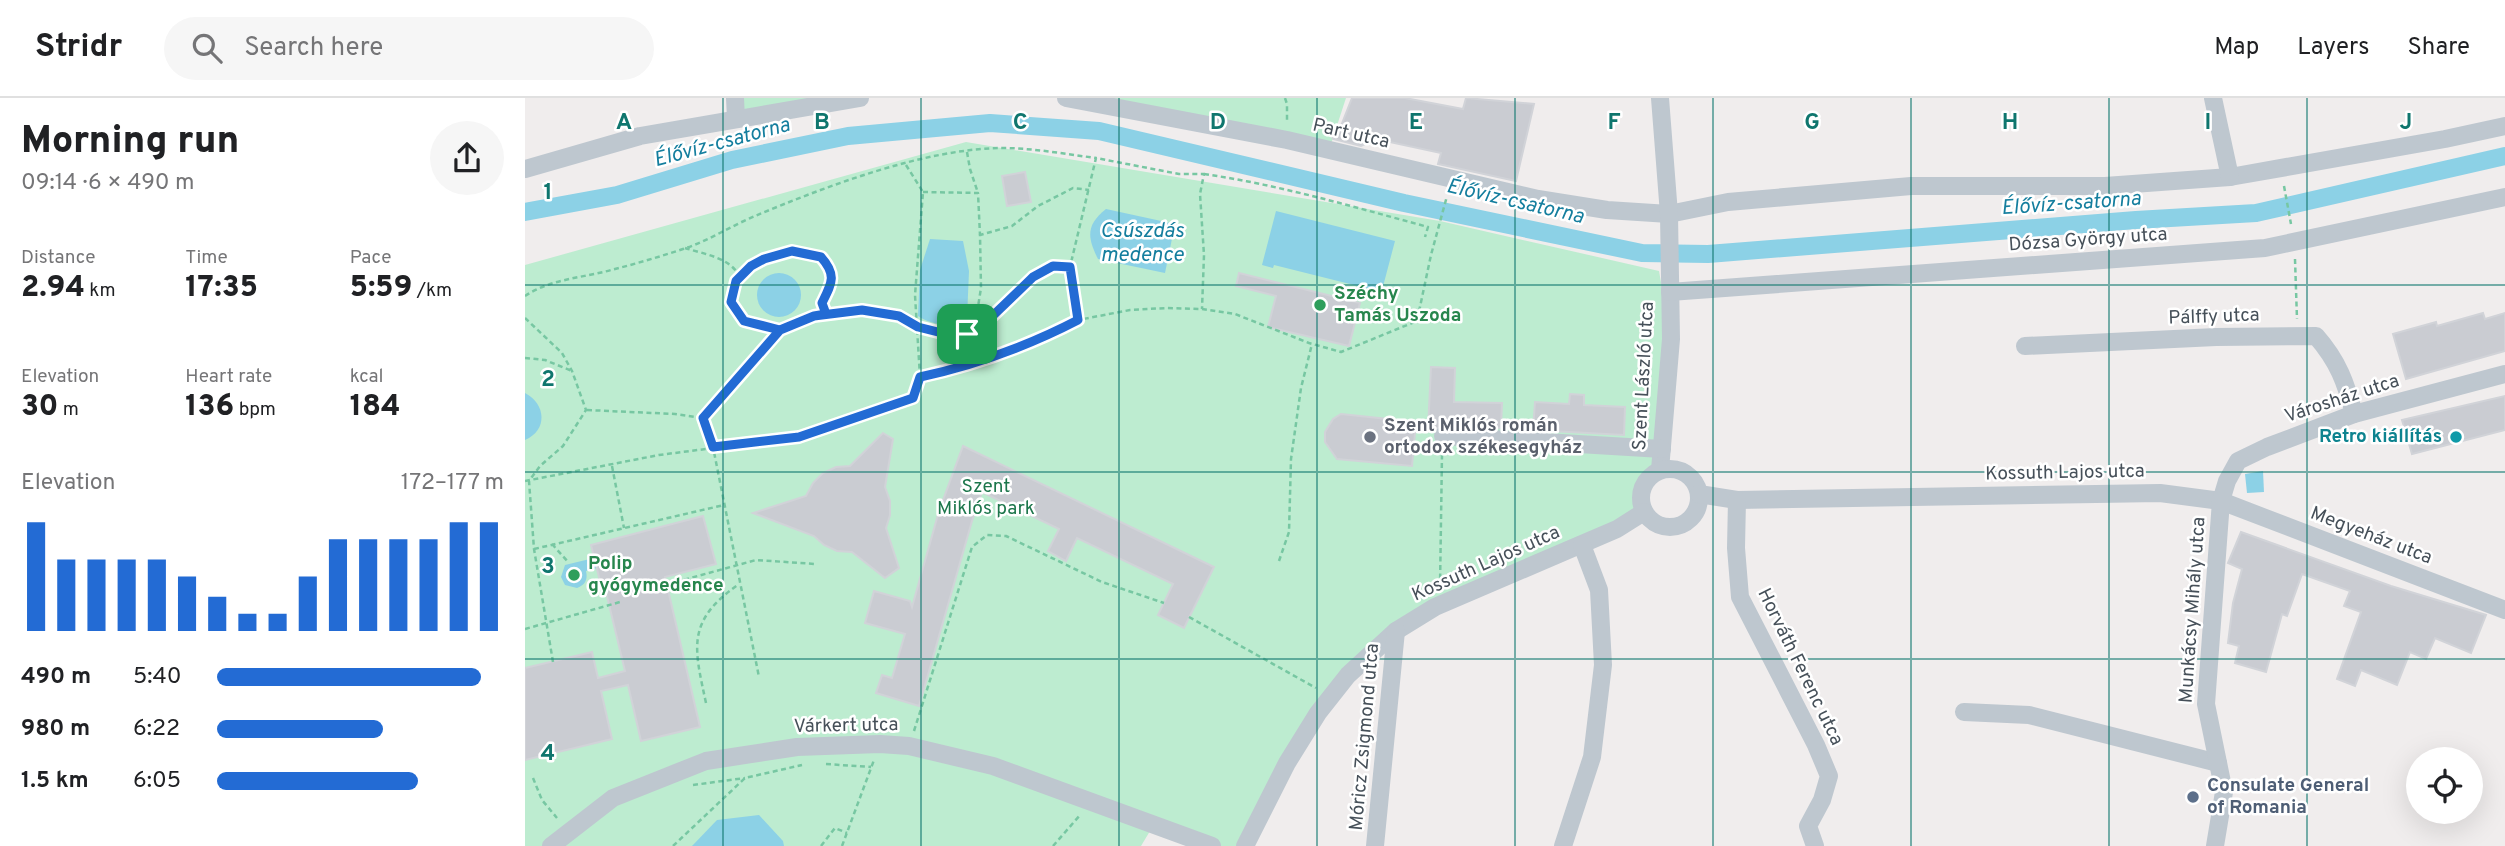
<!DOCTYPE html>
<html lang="en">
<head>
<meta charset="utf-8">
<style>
  :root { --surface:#fff; --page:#f6f6f6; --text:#202124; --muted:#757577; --line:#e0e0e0; --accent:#236bd4 }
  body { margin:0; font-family:Overpass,sans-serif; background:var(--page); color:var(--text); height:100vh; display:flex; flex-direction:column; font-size:26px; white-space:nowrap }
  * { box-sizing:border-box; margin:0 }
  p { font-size:23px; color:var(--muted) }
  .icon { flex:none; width:38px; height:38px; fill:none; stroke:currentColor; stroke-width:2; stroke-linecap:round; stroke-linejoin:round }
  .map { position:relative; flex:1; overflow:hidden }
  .drawer { display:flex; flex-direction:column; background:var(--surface); width:525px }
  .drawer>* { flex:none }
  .buttons { position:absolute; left:1881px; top:649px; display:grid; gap:14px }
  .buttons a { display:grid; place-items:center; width:77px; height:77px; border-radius:50%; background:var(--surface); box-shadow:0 7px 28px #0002; font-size:35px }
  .pin { position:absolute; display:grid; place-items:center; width:60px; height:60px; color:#fff; margin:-30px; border-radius:14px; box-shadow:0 4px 10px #0006 }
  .round { display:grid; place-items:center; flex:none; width:74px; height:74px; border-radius:37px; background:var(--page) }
  .summary { display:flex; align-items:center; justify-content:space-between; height:119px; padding:0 21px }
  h1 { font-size:38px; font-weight:800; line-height:52px }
  .figures { display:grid; grid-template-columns:repeat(3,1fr); gap:10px; height:119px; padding:7px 21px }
  .figures div { display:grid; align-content:center }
  .figures b { font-size:30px; font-weight:800 }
  .figures small { font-size:19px; font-weight:400 }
  .figures p { font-size:19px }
  .chart { height:196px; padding:14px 21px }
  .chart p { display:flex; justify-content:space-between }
  .chart svg { width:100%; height:126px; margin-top:7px; stroke:var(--accent); stroke-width:6 }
  ul { padding:0 21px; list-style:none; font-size:23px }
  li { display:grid; grid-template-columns:112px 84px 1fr; align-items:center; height:52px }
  li i { height:18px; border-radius:9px; background:var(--accent) }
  header { display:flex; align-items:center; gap:42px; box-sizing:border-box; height:98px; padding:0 35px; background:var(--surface); border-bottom:2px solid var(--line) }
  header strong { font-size:33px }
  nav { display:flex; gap:38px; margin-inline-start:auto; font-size:24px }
  .search { width:490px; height:63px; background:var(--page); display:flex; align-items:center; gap:18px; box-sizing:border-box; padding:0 24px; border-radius:38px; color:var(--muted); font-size:26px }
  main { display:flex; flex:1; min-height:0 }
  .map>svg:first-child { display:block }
</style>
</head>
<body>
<header>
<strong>Stridr</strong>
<div class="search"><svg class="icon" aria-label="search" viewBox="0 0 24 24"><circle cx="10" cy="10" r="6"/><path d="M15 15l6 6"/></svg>Search here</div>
<nav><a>Map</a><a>Layers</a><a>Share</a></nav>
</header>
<main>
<section class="drawer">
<div class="summary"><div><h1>Morning run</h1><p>09:14 · 6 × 490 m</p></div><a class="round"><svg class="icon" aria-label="share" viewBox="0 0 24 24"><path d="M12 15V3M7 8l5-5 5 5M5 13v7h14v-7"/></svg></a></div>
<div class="figures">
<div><p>Distance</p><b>2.94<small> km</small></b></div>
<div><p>Time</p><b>17:35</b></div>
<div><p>Pace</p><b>5:59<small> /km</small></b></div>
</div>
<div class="figures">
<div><p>Elevation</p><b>30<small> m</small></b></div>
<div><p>Heart rate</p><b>136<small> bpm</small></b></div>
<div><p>kcal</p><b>184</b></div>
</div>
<div class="chart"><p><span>Elevation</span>172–177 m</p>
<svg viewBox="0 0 160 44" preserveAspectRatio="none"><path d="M5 44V6M15 44V19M25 44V19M35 44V19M45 44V19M55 44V25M65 44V32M75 44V38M85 44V38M95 44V25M105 44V12M115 44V12M125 44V12M135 44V12M145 44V6M155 44V6"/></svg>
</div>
<ul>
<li><b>490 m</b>5:40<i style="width:92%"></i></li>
<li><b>980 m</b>6:22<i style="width:58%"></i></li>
<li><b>1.5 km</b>6:05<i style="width:70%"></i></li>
</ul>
</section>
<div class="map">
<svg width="1980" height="748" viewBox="0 0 1980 748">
  <rect width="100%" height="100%" fill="#f0eded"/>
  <g fill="#bdecd0">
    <polygon points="210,0 335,0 211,21"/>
    <polygon points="541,0 821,0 804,52"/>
    <polygon points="441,44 915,123 1134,173 1146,241 1135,372 1126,377 1116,394 1119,414 910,509 823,577 720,748 687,748 628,728 616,748 0,748 0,167"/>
  </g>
  <g fill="#8cd1e6">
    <path d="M581,111L650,126L640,175L573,161C562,139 561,127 581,111Z"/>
    <polygon points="751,113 870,143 856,196 845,193 845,191 749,167 748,170 737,167"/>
    <path d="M405,141L438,143L444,173L442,220C426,229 408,228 393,218L395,172Z"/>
    <circle cx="254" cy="197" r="22"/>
    <path d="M0,295C21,306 23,332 0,342Z"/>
    <polygon points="1738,373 1739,394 1722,395 1720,376"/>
    <path d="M69,460L72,470L61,473C63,482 60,487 52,490L40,487L36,479L40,467Z"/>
    <polygon points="234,717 258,743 259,748 167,748 192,722"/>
  </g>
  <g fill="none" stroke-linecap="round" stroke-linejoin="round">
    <polyline stroke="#8cd1e6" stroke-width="18" points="0,114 92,97 207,62 323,38 465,25 574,33 879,105 1117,155 1183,156 1611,122 1731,115 1980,58"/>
  </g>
  <g fill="#caccd2" stroke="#d1d3d8" stroke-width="2">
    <polygon points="827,0 880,0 938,11 941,0 1009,6 991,83 913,66 916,55 851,41 836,48 808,41 805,35 814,33"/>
    <polygon points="500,74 506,104 482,108 477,78"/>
    <polygon points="714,175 835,205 824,248 743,229 751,198 711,188"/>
    <polygon points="1958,215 1960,221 1980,215 1980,253 1881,281 1868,236 1911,224 1912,228"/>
    <polygon points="906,269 930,270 929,304 977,305 976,330 919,327 908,333 903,332"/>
    <polygon points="1045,296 1059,297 1059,307 1100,309 1099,337 1008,332 1010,304 1044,306"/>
    <polygon points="1980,298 1980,332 1887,356 1877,322"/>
    <polygon points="816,316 891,324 887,368 812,361 800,344 800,334 808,321"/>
    <polygon points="358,335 368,341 360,389 365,403 365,417 361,430 374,470 360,480 327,454 312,453 299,447 289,438 228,415 281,398 288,385 298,375 311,369 325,368"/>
    <polygon points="438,348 689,469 659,530 633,517 648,486 552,440 541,463 523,453 534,431 457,394 447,423 394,608 351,595 357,577 367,580 380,536 340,525 349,493 385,503 387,509 414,413"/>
    <polygon points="178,418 191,466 140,479 175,629 116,643 103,587 76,593 87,641 0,662 0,570 67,554 73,580 100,573 81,494 78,495 66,447"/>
    <polygon points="1716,434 1866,488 1961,517 1946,555 1910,540 1901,561 1885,554 1872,587 1836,572 1830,588 1812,581 1836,514 1819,508 1825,493 1777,476 1762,518 1757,516 1741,574 1710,565 1714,548 1703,545 1708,505 1717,471 1703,465"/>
  </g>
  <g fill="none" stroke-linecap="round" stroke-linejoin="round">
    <g stroke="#77c7a2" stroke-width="2.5" stroke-dasharray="5 3.5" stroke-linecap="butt">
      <polyline points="760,0 762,6 762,24"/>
      <polyline points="442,54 445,71 453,95"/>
      <polyline points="381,67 398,94 390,197 395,279"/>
      <path d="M679,76C755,87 829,109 903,129L900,139"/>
      <polyline points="1759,88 1766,126"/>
      <polyline points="398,94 453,95 455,137"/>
      <path d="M160,150C179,156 206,160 214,178"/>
      <polyline points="1770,161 1772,221"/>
      <path d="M0,198C25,181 57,180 86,172C110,166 134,159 158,151C183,143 206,128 230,118C302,88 399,51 476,50C508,50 540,56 571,60"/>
      <polyline points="0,220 37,255 47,273 61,312 38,348 15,368 4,383 9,451 28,564"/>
      <polyline points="553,222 545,169 571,60 654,76 679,76 675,96 679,157 677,211"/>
      <polyline points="255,232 289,218 337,212 374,217 393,229 441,241"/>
      <polyline points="444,235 453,232 508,179 528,168 545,169"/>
      <polyline points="0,260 20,262 47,273"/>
      <polyline points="435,271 442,236 452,215 456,190 455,137 487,128 513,108 548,90 564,92"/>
      <polyline points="62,312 150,316 178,320 188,349 234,579"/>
      <path d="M178,320L255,232C246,230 224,227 218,222C179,193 239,152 269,153C277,153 287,156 296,159C312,177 307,185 297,205L301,216"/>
      <polyline points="87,368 99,430"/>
      <polyline points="0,383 134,357 274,339 388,300 395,279 435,271 512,243 553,222 605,212 642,210 677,211 710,216 784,245 816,254 892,223 906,157 922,98"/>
      <polyline points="27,446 44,465"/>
      <polyline points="9,451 199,407"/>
      <polyline points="754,463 764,434 766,361 776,290 787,246"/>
      <polyline points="151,484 231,462 290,466"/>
      <polyline points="915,489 917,356"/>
      <polyline points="664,519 791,590"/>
      <polyline points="0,531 95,504"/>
      <path d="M181,605C169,549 161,523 214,486"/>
      <polyline points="389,633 447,449 462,437 481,438 577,484 639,505"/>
      <polyline points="301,666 346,669"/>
      <polyline points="8,680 17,702 32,720"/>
      <polyline points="168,687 220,680"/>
      <polyline points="148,748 220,680 277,667"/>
      <polyline points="296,748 310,730 322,735"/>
      <polyline points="317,748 349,662"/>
      <polyline points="528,748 556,716"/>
    </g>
    <g stroke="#bec7cf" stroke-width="18">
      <polyline points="210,0 211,21"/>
      <polyline points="541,0 762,42 1013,101 1082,112 1144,116 1203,104 1386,88 1580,88 1705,79 1920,41 1980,28"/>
      <polyline points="1135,0 1144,116 1146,241 1135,372"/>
      <polyline points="1688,0 1705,79"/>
      <polyline points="0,71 115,38 335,0"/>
      <polyline points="1145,194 1740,150 1980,99"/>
      <path d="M1500,248L1691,239L1791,238C1813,263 1821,285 1829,316"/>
      <polyline points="918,338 1137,351"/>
      <circle cx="1145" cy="400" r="29"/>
      <polyline points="1174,396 1212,402 1635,395 1696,403 1980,512"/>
      <polyline points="1212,402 1211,450 1215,499 1291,647 1304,678 1297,702 1283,728 1290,748"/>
      <polyline points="1439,614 1504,617 1693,665"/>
      <polyline points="26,748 88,700 181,663 272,649 355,646 384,648 468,668 687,748"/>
      <polyline points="720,748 762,665 793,615 823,577 871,533 910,509 1092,431 1119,414"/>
      <polyline points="850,748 871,533"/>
      <polyline points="1038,748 1067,659 1078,567 1074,492 1057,447"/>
      <polyline points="1690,748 1699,694 1681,606 1696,403 1702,383 1713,363 1742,349 1829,316 1980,276"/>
    </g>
  </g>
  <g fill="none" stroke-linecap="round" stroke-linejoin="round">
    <defs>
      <path id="route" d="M442,236L441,241L393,229L374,218L337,212L289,218L255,232L219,223L206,204L211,183L226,168L239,161L267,153L296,159C312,177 307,185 297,205L301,216L289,218L255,232L178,320L188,349L274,339L388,300L395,279C450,267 503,248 553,222L545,169L528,168L508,179L453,232L442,236"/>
    </defs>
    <use href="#route" stroke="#fff" stroke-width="14"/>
    <use href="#route" stroke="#236bd4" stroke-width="9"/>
  </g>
  <path fill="none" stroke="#0f766e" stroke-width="2" stroke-opacity="0.55" d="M198,0V748M396,0V748M594,0V748M792,0V748M990,0V748M1188,0V748M1386,0V748M1584,0V748M1782,0V748M0,187H1980M0,374H1980M0,561H1980"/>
  <g fill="#2e9e5b" stroke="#fff" stroke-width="2.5">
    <circle cx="795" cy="207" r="7"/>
    <circle cx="49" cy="477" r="7"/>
  </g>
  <circle fill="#6b7280" stroke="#fff" stroke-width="2.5" cx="845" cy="339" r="7"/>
  <circle fill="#0f9aa8" stroke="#fff" stroke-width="2.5" cx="1931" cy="339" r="7"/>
  <circle fill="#5c6f8a" stroke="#fff" stroke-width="2.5" cx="1668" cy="699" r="7"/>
  <g text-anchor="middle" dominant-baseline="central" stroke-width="5" stroke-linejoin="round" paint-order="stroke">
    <g font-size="19" fill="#465059" stroke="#fff">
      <text transform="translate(826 36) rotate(13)">Part utca</text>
      <text transform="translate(1563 142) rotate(-4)">Dózsa György utca</text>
      <text transform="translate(1689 219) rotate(-2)">Pálffy utca</text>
      <text transform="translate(1119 278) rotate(-87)">Szent László utca</text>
      <text transform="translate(1817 301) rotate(-18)">Városház utca</text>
      <text transform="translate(1540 375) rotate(-1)">Kossuth Lajos utca</text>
      <text transform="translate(1846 438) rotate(21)">Megyeház utca</text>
      <text transform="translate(961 466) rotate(-24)">Kossuth Lajos utca</text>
      <text transform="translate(1668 512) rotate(-86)">Munkácsy Mihály utca</text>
      <text transform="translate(1275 569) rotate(64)">Horváth Ferenc utca</text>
      <text transform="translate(321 628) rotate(-1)">Várkert utca</text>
      <text transform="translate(840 639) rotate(-85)">Móricz Zsigmond utca</text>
    </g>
    <g font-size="19" font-weight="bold" fill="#27864d" stroke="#fff" text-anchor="start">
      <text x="809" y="196">Széchy<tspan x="809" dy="22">Tamás Uszoda</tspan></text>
      <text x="63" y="466">Polip<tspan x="63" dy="22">gyógymedence</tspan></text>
    </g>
    <g font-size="19" font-weight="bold" fill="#5b616d" stroke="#fff" text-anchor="start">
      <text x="859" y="328">Szent Miklós román<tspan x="859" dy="22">ortodox székesegyház</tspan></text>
    </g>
    <g font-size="19" font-weight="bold" fill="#0d838f" stroke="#fff" text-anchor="end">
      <text x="1917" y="339">Retro kiállítás</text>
    </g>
    <g font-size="19" fill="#1c764b" stroke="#fff">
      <text x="461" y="389">Szent<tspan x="461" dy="22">Miklós park</tspan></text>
    </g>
    <g font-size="19" font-weight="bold" fill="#4e5e75" stroke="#fff" text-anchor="start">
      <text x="1682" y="688">Consulate General<tspan x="1682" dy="22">of Romania</tspan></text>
    </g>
    <g font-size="21" font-style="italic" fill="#147e9e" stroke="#fff">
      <text transform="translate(197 45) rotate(-15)">Élővíz-csatorna</text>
      <text transform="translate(990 104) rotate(13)">Élővíz-csatorna</text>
      <text transform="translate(1546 106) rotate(-4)">Élővíz-csatorna</text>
      <text x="617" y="133">Csúszdás<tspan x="617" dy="24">medence</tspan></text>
    </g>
  </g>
  <g font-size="23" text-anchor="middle" font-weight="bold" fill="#0f766e" stroke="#fff" stroke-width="5" stroke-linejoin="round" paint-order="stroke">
    <text x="99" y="31">A</text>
    <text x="297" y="31">B</text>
    <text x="495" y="31">C</text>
    <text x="693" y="31">D</text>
    <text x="891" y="31">E</text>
    <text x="1089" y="31">F</text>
    <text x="1287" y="31">G</text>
    <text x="1485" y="31">H</text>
    <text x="1683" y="31">I</text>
    <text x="1881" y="31">J</text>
    <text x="23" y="101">1</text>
    <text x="23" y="288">2</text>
    <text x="23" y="475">3</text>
    <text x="23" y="662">4</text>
  </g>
</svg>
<div class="buttons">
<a><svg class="icon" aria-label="locate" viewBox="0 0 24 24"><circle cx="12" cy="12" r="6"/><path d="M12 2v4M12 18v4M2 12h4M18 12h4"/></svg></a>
</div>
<div class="pin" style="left:442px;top:236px;background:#1e9e55"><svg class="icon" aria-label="arrive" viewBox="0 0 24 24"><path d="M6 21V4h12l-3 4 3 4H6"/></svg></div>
</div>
</main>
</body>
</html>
